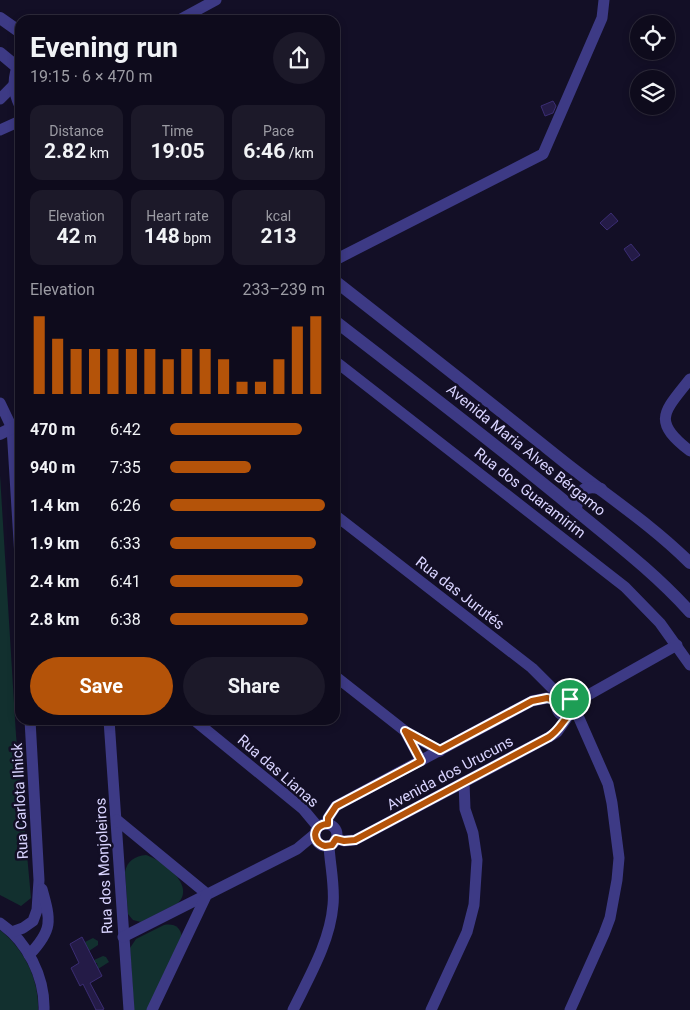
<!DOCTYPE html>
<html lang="en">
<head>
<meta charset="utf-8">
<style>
  :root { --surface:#0e0b1c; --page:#1c1929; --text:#f1f3f6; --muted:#9b9ba3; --line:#2e2b3b; --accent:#b45309 }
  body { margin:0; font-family:Roboto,sans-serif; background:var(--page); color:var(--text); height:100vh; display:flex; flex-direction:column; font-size:19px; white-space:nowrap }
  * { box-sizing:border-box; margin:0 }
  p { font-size:16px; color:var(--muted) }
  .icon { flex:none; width:28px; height:28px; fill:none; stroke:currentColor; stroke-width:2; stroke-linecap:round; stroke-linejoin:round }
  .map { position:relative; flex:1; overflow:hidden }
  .side { position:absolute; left:15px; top:15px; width:325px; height:710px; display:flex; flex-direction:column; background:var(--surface); border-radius:15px; box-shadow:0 2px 8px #0003,0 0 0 1px var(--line) }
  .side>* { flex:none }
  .fabs { position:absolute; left:630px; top:15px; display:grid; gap:10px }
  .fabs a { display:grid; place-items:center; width:45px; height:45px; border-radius:50%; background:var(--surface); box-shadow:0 2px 8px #0003,0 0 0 1px var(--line); font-size:25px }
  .pin { position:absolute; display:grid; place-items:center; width:42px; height:42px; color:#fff; margin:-21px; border:2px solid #fff; border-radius:50%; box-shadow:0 1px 5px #0007 }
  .round { display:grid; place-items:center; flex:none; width:52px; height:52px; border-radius:26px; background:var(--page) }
  .overview { display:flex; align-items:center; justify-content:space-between; height:85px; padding:0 15px }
  h1 { font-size:28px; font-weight:700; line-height:38px }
  .stats { display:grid; grid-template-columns:repeat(3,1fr); gap:8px; height:85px; padding:5px 15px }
  .stats div { display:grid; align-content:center; border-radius:12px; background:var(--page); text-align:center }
  .stats b { font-size:21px; font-weight:700 }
  .stats small { font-size:14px; font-weight:400 }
  .stats p { font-size:14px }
  .chart { height:140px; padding:10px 15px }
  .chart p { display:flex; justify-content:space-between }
  .chart svg { width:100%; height:90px; margin-top:5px; stroke:var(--accent); stroke-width:6 }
  .primary-button { display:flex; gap:10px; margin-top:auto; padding:10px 15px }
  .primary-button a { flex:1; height:58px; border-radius:30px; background:var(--accent); color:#fff; font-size:20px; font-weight:700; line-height:58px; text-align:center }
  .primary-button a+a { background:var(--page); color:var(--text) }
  ul { padding:0 15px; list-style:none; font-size:16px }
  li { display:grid; grid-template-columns:80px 60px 1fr; align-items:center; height:38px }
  li i { height:12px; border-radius:6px; background:var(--accent) }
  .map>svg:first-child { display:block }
</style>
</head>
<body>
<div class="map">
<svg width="690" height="1010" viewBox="0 0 690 1010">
  <rect width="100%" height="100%" fill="#130f26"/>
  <g fill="#12302f">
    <polygon points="0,475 16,735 31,898 21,906 0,895"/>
    <path d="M146,855C162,860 196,885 178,903L141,922L133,920L128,914L125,872C127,861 135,856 146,855Z"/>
    <path d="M164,925C174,923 181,927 182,938L147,1010H134L130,948L136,939Z"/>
    <path d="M0,930C24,949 39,979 38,1010H0Z"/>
    <polygon points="93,938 98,941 98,945 89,951 85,942"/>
    <polygon points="103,956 106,957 109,962 98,969 97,963 95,963 94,960"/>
  </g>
  <g fill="#241b47" stroke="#3b2d73">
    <polygon points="553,101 556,106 553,113 545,116 541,106"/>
    <polygon points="611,213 618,221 607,230 600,223"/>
    <polygon points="631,244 640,255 632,261 624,249"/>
    <polygon points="82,937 102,976 90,983 104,1009 102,1010 96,1010 83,984 80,986 71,968 79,963 70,944"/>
  </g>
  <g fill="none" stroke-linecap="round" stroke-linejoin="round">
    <g stroke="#3d3a85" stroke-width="11">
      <polyline points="179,20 216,0"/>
      <polyline points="0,99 14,85"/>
      <polyline points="0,130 20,121"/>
      <polyline points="335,260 543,154 602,18 604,0"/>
      <polyline points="335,361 625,587 660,623 690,665"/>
      <path d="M690,379C664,412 651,421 690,451"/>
      <polyline points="0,403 12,428 20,557"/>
      <polyline points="335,515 532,668 563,699"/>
      <polyline points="335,676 405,731 440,751"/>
      <circle cx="566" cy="707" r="9"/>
      <polyline points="574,703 677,645"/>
      <polyline points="109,720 129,1010"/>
      <polyline points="194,720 303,809 318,827"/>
      <polyline points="405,731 421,761"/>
      <polyline points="117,820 207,894"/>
      <circle cx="326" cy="835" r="11"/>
      <polyline points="328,824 328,818 336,806 532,701 547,698 559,701"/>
      <polyline points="336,839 344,841 355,840 549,737 557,732 569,715"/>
      <path d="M0,923C27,941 45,977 44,1010"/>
      <polyline points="12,932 23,928 33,921 37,910 39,880 30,720"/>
      <polyline points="123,937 297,849 315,834"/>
      <path d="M29,955C53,930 51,921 42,889"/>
      <polyline points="152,1010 207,894"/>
      <path d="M293,1010C309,977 330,942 333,905C335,886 330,865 329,846"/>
      <polyline points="431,1010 467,932 474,905 477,860 473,833 465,809 464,782"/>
      <polyline points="570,1010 604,934 610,918 617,880 619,858 612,803 608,784 575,709"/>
    </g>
    <g stroke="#3d3a85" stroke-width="12">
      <polyline points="0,18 20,32"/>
      <polyline points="0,53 17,67"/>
      <path d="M20,62C13,76 13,91 20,105"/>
      <path d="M335,281C413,342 491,403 568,465C609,497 653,526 690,563"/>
      <path d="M335,321C415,383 496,444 574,509C614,542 655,573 690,612"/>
      <polyline points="0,434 20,424"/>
      <path d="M576,510C577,494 583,483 601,489"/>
    </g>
  </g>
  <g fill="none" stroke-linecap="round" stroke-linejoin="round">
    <defs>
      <path id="route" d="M547,698L559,701L567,698C578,703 574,710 568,716C561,724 558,731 549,737L355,840L344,841L336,839L332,845L325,846C310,842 313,824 328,824V818L336,806L421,761L405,731L440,750L532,701Z"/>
    </defs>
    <use href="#route" stroke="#fff" stroke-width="10"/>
    <use href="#route" stroke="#b45309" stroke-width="6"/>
  </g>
  <g text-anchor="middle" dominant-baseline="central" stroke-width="5" stroke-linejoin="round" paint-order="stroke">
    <g font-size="15" fill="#d9d4ff" stroke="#130f26">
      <text transform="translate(526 450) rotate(39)">Avenida Maria Alves Bérgamo</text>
      <text transform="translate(530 493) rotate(38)">Rua dos Guaramirim</text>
      <text transform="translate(460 593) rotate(38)">Rua das Jurutés</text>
      <text transform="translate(278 771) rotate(41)">Rua das Lianas</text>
      <text transform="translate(450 773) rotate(-28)">Avenida dos Urucuns</text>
      <text transform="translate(20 801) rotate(-93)">Rua Carlota Ilnick</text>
      <text transform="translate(104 866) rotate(-93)">Rua dos Monjoleiros</text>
    </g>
  </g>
</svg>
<div class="fabs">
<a><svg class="icon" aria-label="locate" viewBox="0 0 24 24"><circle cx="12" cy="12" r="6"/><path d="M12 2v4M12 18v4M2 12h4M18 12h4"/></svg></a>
<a><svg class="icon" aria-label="layers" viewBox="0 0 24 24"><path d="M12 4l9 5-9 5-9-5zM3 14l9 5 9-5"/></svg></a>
</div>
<div class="pin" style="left:570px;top:699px;background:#1e9e55"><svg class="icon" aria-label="arrive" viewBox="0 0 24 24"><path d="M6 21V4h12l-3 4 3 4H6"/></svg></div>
<section class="side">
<div class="overview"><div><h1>Evening run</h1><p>19:15 · 6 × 470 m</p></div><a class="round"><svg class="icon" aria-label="share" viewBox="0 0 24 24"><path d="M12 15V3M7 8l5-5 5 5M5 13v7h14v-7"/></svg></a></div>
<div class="stats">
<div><p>Distance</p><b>2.82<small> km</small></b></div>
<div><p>Time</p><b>19:05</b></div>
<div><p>Pace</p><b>6:46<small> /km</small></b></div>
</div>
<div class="stats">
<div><p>Elevation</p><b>42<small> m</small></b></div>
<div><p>Heart rate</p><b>148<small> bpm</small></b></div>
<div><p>kcal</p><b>213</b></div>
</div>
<div class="chart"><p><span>Elevation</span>233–239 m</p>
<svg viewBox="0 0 160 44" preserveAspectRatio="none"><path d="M5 44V6M15 44V17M25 44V22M35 44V22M45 44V22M55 44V22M65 44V22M75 44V27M85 44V22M95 44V22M105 44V27M115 44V38M125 44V38M135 44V27M145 44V11M155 44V6"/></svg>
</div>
<ul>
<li><b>470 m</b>6:42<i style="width:85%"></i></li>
<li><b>940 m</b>7:35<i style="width:52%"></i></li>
<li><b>1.4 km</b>6:26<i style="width:100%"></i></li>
<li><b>1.9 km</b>6:33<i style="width:94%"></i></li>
<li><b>2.4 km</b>6:41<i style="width:86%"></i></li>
<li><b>2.8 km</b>6:38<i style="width:89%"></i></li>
</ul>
<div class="primary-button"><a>Save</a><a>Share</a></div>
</section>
</div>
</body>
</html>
